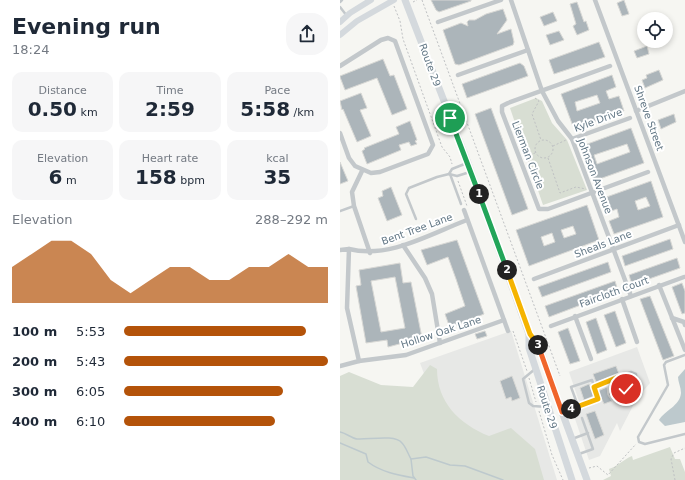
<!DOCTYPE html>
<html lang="en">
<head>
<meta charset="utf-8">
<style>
  :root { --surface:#fff; --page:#f6f6f7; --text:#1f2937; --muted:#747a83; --accent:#b45309 }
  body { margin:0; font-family:"DejaVu Sans",sans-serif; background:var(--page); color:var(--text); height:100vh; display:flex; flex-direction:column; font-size:15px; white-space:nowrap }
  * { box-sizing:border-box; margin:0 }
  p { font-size:13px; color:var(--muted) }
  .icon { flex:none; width:22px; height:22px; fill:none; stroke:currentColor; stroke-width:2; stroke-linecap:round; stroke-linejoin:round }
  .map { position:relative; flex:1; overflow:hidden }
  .panel { display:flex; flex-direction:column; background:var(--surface); width:340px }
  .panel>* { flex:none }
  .tools { position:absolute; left:297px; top:12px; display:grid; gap:8px }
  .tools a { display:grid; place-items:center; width:36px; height:36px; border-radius:50%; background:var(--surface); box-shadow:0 2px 6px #0003; font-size:20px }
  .pin { position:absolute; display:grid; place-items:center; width:34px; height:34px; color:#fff; margin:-17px; border:2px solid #fff; border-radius:50%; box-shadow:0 1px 4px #0007 }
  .km { position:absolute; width:20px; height:20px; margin:-10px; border-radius:50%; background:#222; color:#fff; font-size:11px; line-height:20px; text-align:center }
  .round { display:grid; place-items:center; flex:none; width:42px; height:42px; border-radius:16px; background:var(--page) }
  .headline { display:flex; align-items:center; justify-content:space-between; height:68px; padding:0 12px }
  h1 { font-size:22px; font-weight:700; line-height:30px }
  .figures { display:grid; grid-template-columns:repeat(3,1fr); gap:6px; height:68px; padding:4px 12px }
  .figures div { display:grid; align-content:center; border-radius:10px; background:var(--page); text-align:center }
  .figures b { font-size:20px; font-weight:700 }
  .figures small { font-size:11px; font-weight:400 }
  .figures p { font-size:11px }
  .chart { height:112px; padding:8px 12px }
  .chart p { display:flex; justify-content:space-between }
  .chart svg { width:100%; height:72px; margin-top:4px; fill:var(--accent); opacity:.7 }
  ul { padding:0 12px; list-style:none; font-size:13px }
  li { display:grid; grid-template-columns:64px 48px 1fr; align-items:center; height:30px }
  li i { height:10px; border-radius:5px; background:var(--accent) }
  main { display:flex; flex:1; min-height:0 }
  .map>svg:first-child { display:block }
</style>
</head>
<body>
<main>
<section class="panel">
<div class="headline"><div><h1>Evening run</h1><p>18:24</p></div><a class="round"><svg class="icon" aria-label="share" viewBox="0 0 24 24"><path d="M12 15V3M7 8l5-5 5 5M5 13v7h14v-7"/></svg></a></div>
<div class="figures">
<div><p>Distance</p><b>0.50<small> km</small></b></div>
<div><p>Time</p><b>2:59</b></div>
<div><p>Pace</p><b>5:58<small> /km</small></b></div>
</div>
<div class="figures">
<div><p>Elevation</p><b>6<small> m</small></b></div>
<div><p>Heart rate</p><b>158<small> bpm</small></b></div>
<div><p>kcal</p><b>35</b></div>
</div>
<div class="chart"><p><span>Elevation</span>288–292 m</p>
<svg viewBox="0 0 160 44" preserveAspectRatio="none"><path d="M0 44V22L10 14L20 6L30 6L40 14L50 30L60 38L70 30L80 22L90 22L100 30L110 30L120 22L130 22L140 14L150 22L160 22V44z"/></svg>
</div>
<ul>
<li><b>100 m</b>5:53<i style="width:89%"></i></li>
<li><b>200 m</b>5:43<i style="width:100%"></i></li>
<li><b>300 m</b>6:05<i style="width:78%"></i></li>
<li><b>400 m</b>6:10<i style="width:74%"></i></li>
</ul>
</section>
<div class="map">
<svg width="345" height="480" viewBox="0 0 345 480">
  <rect width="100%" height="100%" fill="#f6f6f2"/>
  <g fill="#e7e8e6">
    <polygon points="171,331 217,480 176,480 117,462 80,363"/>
    <polygon points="297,347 310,383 297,398 280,431 277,423 260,456 249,460 233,413 242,410 229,372"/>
  </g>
  <g fill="#d8ded3">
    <polygon points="196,98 202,101 212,123 227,140 247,190 203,205 170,108"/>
    <path d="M90,365L97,369C97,402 119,424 149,436L171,428L195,449L204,480H0V376L9,372L41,385L73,387Z"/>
    <path d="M330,447L335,459H340L345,472V480H263L271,476L269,469C278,466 284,459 292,456L293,460Z"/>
  </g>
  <path fill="#bdc9cd" d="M345,369V422L325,426L319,420C325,410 340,406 341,393C341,387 338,382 338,377Z"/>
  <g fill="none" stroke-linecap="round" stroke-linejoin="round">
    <g stroke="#bdc9cd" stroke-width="1.5">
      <path d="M0,432C6,433 11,438 17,439C28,440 55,434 62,443C66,447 68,454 71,459L86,457L110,465L125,466L163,480"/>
      <path d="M0,443L26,454L28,462C41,472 58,475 74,478"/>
      <polyline points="71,459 73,476 76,480"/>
    </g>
  </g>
  <g fill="#acb5ba" stroke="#d8d8d5" fill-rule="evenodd">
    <polygon points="91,0 131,0 131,1 99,12 96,10"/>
    <polygon points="284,0 289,14 282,16 277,3"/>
    <polygon points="237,2 244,22 246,21 249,30 237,35 233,26 236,24 230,4"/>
    <polygon points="163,9 167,20 157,34 171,29 174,42 173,45 119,65 115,64 103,30 121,23 128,26 127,22 129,20 135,20 146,14"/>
    <polygon points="213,12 217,21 204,26 200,17"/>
    <polygon points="219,31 224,40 210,45 206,35"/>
    <polygon points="259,42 265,57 214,74 209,60"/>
    <polygon points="307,46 309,54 297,58 294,51"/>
    <polygon points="43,59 50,76 54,75 67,109 52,115 37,78 5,90 0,77 0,76"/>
    <polygon points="180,63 184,66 188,76 127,98 122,84"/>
    <polygon points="319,70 323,80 305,88 302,80 307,78 306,75"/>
    <path d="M272,75L276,87L266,91L269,99L279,96L284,111L234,129L221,94ZM257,95L260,103L237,111L235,102Z"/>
    <polygon points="21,93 27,108 20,110 31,136 17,142 3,109 2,110 0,101"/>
    <polygon points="151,108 188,209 172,215 135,114"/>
    <polygon points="334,114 336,122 321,129 318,120"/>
    <polygon points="70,121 77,140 75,141 77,144 71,146 69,142 59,145 61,150 27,164 22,151 25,149 24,148 59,134 56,127"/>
    <path d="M291,128L304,163L254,181L242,146ZM287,144L290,152L257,164L254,155Z"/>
    <polygon points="0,162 8,181 0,184"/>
    <path d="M311,181L323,217L274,234L269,221L279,217L277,209L266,213L261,199ZM306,197L310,206L298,210L295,201Z"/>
    <polygon points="51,187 62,215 47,221 38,198 43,196 42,191"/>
    <path d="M247,205L259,240L189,266L176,230ZM233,226L236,234L224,238L221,230ZM212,233L215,242L204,246L201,237Z"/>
    <polygon points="330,239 333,249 285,266 282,256"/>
    <polygon points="117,240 144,314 110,328 105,314 125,306 116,279 108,257 87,265 81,250"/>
    <polygon points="337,258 340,268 292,285 289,275"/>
    <polygon points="268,262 271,272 202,297 198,287"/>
    <path d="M60,263L63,283L71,282L82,338L48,347L47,340L26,343L16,286L21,285L19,270ZM55,277L65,328L41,332L31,281Z"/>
    <polygon points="275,281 278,291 209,317 205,306"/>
    <polygon points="342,283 345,291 345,313 342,314 332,287"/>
    <polygon points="310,296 334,356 323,360 300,299"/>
    <polygon points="275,311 286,343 276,347 264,315"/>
    <polygon points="256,318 267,350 257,354 246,322"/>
    <polygon points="228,328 240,361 230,364 218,332"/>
    <polygon points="145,331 147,336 137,339 135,334"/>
    <polygon points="276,366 279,374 256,382 253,374"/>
    <polygon points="172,376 180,398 172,401 171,397 166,399 160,381"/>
    <polygon points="249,384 254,396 244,400 240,388"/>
    <polygon points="267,387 268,395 272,401 264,404 258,391"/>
    <polygon points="255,411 264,435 255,439 246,414"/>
  </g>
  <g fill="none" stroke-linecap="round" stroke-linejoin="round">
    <g stroke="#bfc1c3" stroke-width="1" stroke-dasharray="2 2" stroke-linecap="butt">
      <polyline points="82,0 220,376"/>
      <polyline points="73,2 77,0"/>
      <polyline points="54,6 60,21 63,39 102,147 110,157 112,164"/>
      <polyline points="195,98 199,101 192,114 201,140"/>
      <circle cx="204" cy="149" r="9"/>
      <polyline points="213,146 226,140"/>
      <polyline points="186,156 195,153"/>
      <polyline points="208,158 220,193 236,187 246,189"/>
      <polyline points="118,181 127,206"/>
      <polyline points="173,331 187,371"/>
      <polyline points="189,378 196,402"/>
      <polyline points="199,411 212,455 223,480"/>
      <polyline points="249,468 257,466 268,475 296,444"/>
      <polyline points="335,480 331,459 334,453 345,448"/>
    </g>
    <g stroke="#c3c8cb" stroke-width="2.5">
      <polyline points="0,2 2,0"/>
      <polyline points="0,7 7,16"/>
      <polyline points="109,174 112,169 127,163"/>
      <polyline points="110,174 121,204"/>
      <polyline points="0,211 14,206"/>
      <polyline points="76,219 66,194 69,188 97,177 109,174 117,176 130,172"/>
      <polyline points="345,355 326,362 324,365 328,385 298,437 299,442 305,444 345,434"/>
      <polyline points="195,369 183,379 189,403 193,406 207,407"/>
      <polyline points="281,376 286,389"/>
      <path d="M254,387L291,372L296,374C299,387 279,391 270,394"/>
      <polyline points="224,411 258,399 252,380 231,387 238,406"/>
      <polyline points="232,439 248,433"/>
      <polyline points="239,454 253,449 242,418"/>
    </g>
    <g stroke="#c3c8cb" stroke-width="4.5">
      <polyline points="171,0 202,91 218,121 232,139 291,296"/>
      <polyline points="255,0 345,242"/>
      <polyline points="98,22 161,0"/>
      <polyline points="0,66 41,40 48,38 55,41 93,145 88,154 40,172 31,173 15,166 9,158 0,133"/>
      <polyline points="270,66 168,103 162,106 162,112 199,209 208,209 308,172"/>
      <polyline points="118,75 188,50"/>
      <polyline points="296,111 345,91"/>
      <polyline points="232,139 290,118"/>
      <polyline points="22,171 12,192 14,206 30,253"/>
      <polyline points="124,210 168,331"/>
      <polyline points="63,245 85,278 92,294 100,343"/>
      <path d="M9,249C49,259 90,234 127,220"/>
      <polyline points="0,250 9,249 7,308 19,361 0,366"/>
      <polyline points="194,279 339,225"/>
      <polyline points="319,285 345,350"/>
      <polyline points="282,299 297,342"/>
      <polyline points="235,316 251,359"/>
      <polyline points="332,318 344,322 345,325"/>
      <polyline points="211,326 344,277"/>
      <polyline points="19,361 66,355 164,320"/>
    </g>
    <g stroke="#d4d9dd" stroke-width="6">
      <polyline points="0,22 10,13 31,0"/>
      <polyline points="0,35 17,21 54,0"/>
    </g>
    <g stroke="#d4d9dd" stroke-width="7">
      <polyline points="65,0 128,163 189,334 199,346 222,412 247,480"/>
      <polyline points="189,334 189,348 232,480"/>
    </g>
  </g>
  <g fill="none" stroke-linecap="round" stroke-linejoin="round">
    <defs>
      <polyline id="split-1" points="110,118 139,194"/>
      <polyline id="split-2" points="139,194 167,270"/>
      <polyline id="split-3" points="167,270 190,334 198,345"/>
      <polyline id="split-4" points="198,345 222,412 231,409"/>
      <polyline id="split-5" points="231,409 258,399 254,387 281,376 286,389"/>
    </defs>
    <use href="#split-1" stroke="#fff" stroke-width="8"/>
    <use href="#split-2" stroke="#fff" stroke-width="8"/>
    <use href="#split-3" stroke="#fff" stroke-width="8"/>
    <use href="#split-4" stroke="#fff" stroke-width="8"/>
    <use href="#split-5" stroke="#fff" stroke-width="8"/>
    <use href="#split-1" stroke="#22a559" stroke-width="5"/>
    <use href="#split-2" stroke="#22a559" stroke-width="5"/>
    <use href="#split-3" stroke="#f5b400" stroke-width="5"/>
    <use href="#split-4" stroke="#f0652b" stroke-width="5"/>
    <use href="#split-5" stroke="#f5b400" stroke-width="5"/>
  </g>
  <g text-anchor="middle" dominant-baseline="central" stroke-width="4" stroke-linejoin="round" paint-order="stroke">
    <g font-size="10" fill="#637886" stroke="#fff">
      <text transform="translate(90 65) rotate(70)">Route 29</text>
      <text transform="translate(309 118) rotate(70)">Shreve Street</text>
      <text transform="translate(258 120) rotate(-20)">Kyle Drive</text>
      <text transform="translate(188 155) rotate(69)">Lierman Circle</text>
      <text transform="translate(255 176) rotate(69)">Johnson Avenue</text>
      <text transform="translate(77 229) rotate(-20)">Bent Tree Lane</text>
      <text transform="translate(263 244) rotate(-21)">Sheals Lane</text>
      <text transform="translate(274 292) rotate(-20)">Faircloth Court</text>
      <text transform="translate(101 332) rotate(-18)">Hollow Oak Lane</text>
      <text transform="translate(207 407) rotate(72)">Route 29</text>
    </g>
  </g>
</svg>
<div class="tools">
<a><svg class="icon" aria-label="locate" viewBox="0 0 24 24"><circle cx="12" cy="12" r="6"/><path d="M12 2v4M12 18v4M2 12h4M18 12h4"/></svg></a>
</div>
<div class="pin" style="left:110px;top:118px;background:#1e9e55"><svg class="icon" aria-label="arrive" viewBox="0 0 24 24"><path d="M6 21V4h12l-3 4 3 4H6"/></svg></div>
<div class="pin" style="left:286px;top:389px;background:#d93025"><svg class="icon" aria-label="check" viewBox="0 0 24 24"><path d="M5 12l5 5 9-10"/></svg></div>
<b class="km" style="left:139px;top:194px">1</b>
<b class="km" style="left:167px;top:270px">2</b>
<b class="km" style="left:198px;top:345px">3</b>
<b class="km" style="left:231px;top:409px">4</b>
</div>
</main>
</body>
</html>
